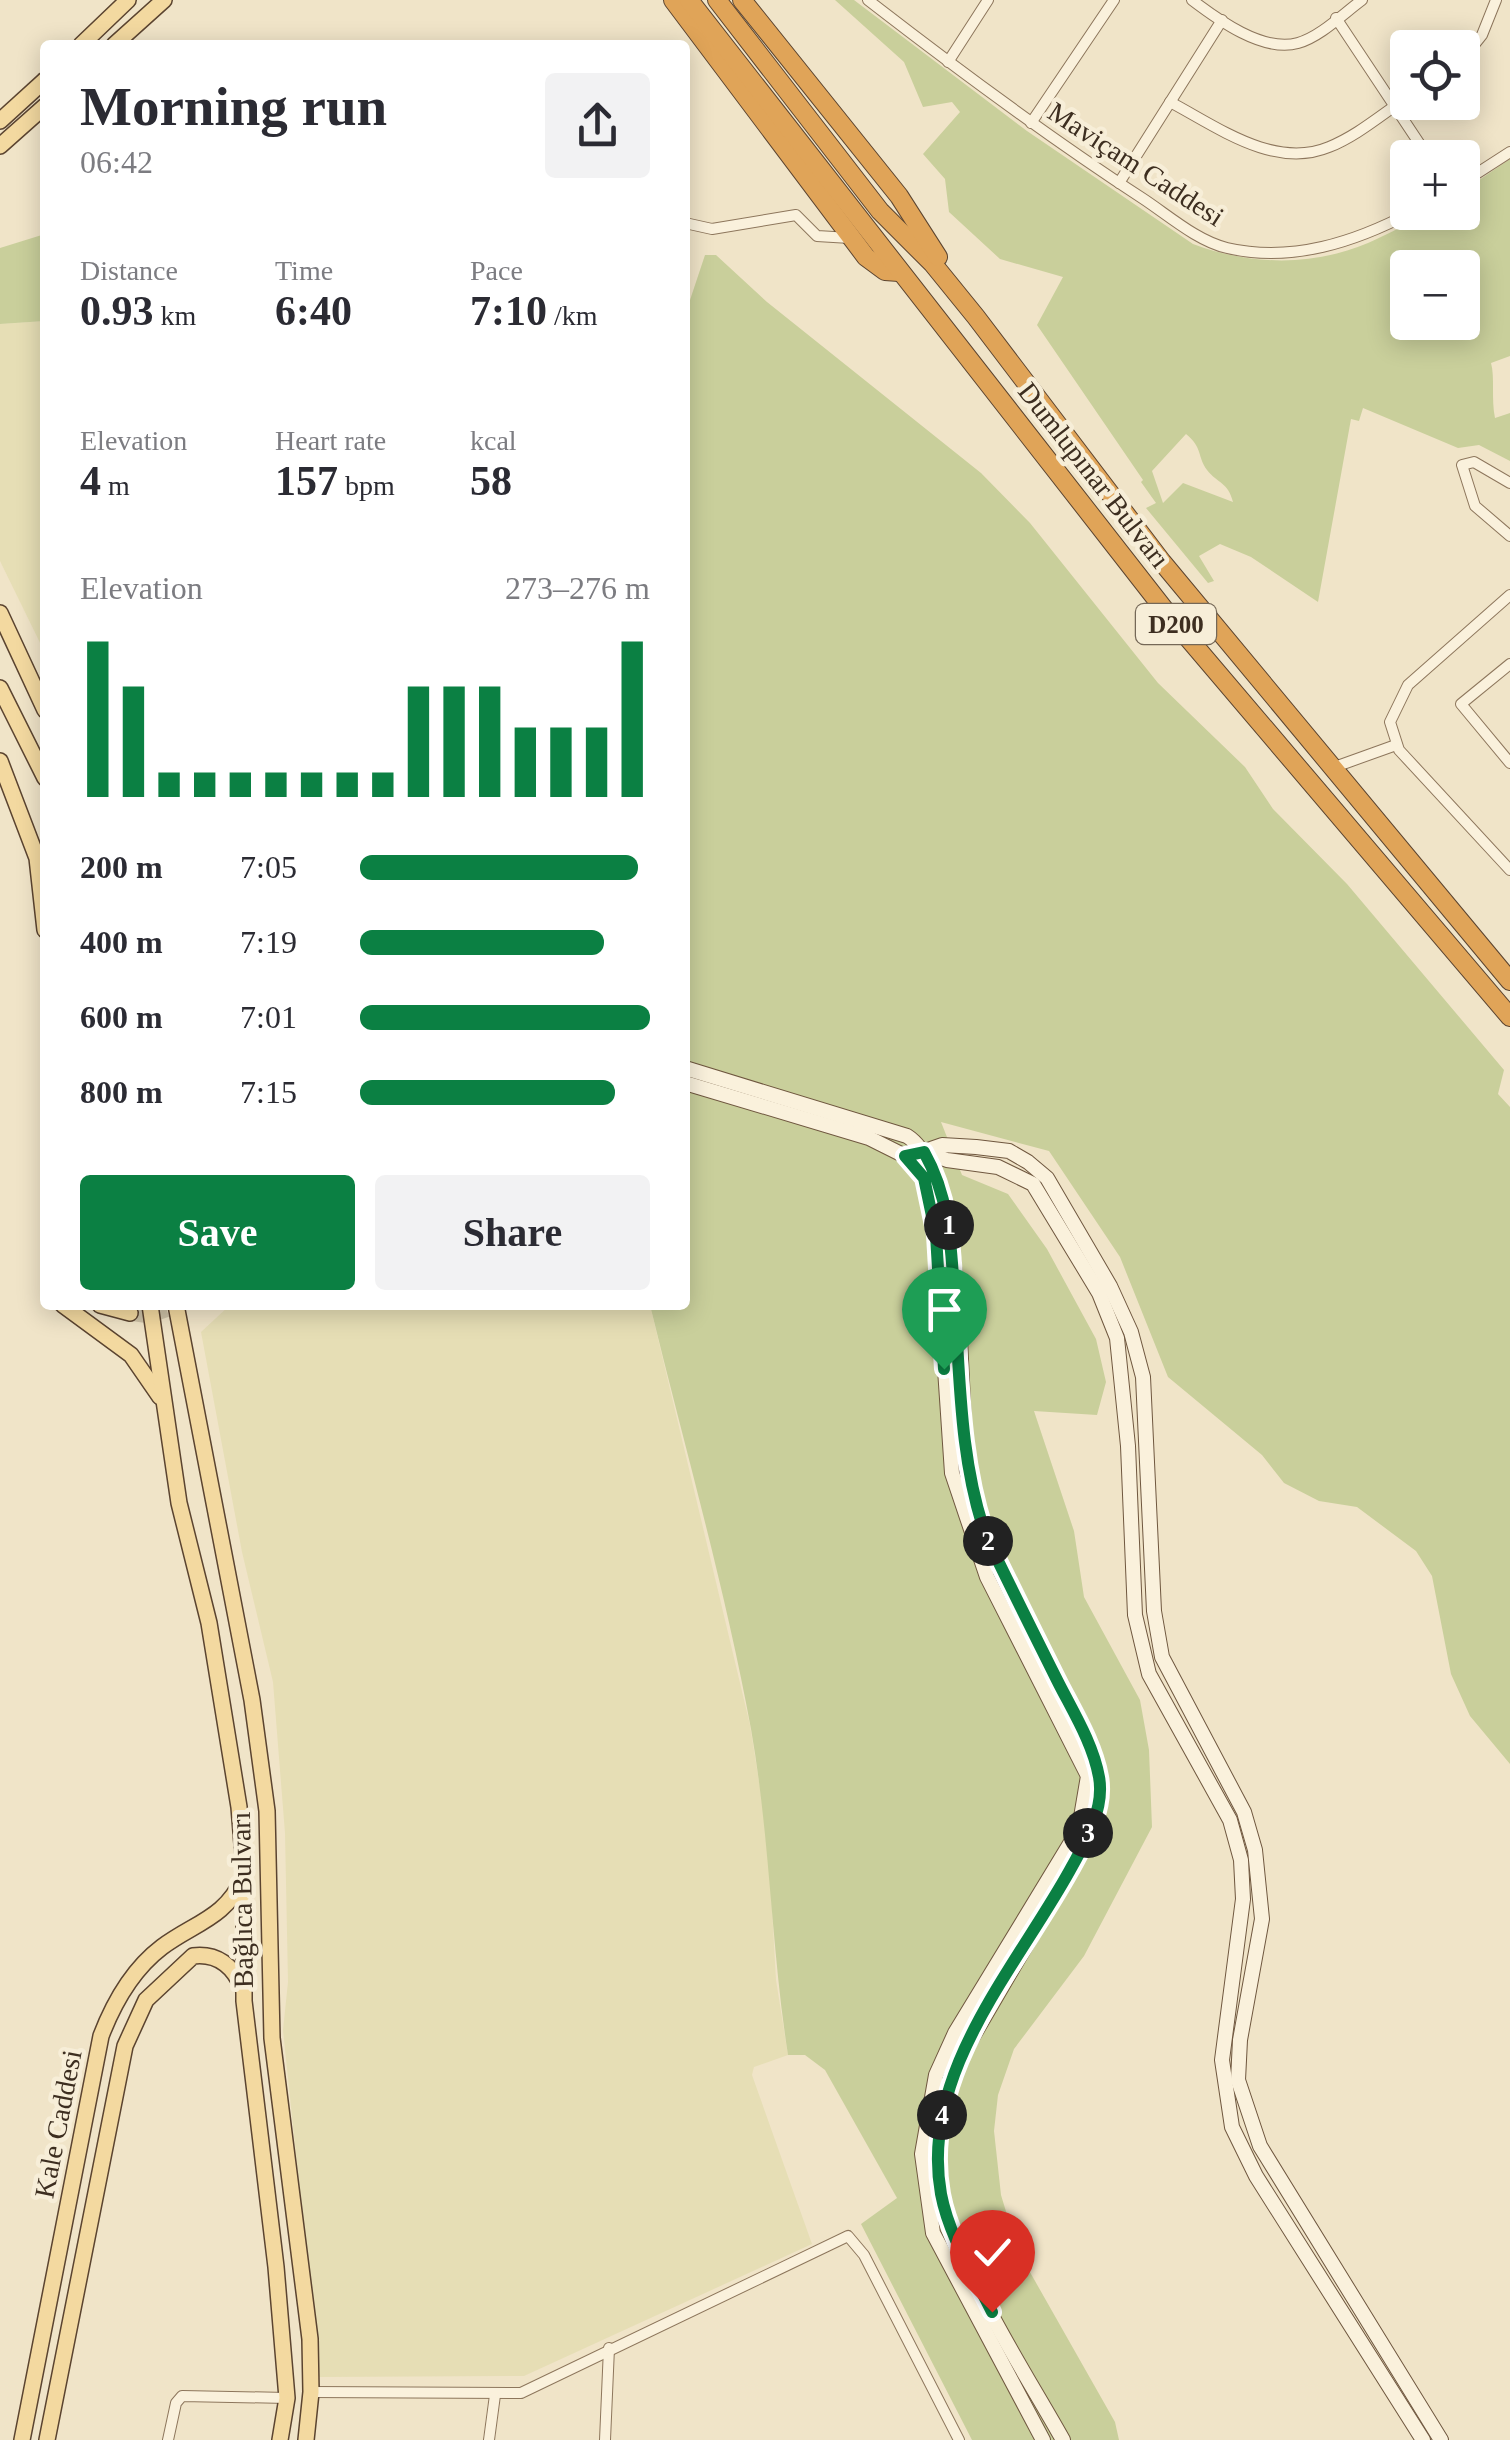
<!DOCTYPE html>
<html lang="en">
<head>
<meta charset="utf-8">
<style>
  :root { --surface:#fff; --page:#f2f2f3; --text:#2b2b33; --muted:#7c7c81; --accent:#0b8043 }
  body { margin:0; font-family:Georgia,serif; background:var(--page); color:var(--text); height:100vh; display:flex; flex-direction:column; font-size:38px; white-space:nowrap }
  * { box-sizing:border-box; margin:0 }
  p { font-size:32px; color:var(--muted) }
  .icon { flex:none; width:55px; height:55px; fill:none; stroke:currentColor; stroke-width:2; stroke-linecap:round; stroke-linejoin:round }
  .map { position:relative; flex:1; overflow:hidden }
  .drawer { position:absolute; left:40px; top:40px; width:650px; height:1270px; display:flex; flex-direction:column; background:var(--surface); border-radius:10px; box-shadow:0 5px 25px #0003 }
  .drawer>* { flex:none }
  .controls { position:absolute; left:1390px; top:30px; display:grid; gap:20px }
  .controls a { display:grid; place-items:center; width:90px; height:90px; border-radius:10px; background:var(--surface); box-shadow:0 5px 25px #0003; font-size:50px }
  .pin { position:absolute; display:grid; place-items:center; width:85px; height:85px; color:#fff; margin:-102px -42px; border-radius:50% 50% 50% 0; rotate:-45deg; box-shadow:0 0 10px #0007 }
  .pin .icon { rotate:45deg }
  .km { position:absolute; width:50px; height:50px; margin:-25px; border-radius:50%; background:#222; color:#fff; font-size:28px; line-height:50px; text-align:center }
  .round { display:grid; place-items:center; flex:none; width:105px; height:105px; border-radius:10px; background:var(--page) }
  .headline { display:flex; align-items:center; justify-content:space-between; height:170px; padding:0 40px }
  h1 { font-size:55px; font-weight:700; line-height:75px }
  .stats { display:grid; grid-template-columns:repeat(3,1fr); gap:15px; height:170px; padding:10px 40px }
  .stats div { display:grid; align-content:center }
  .stats b { font-size:42px; font-weight:700 }
  .stats small { font-size:28px; font-weight:400 }
  .stats p { font-size:28px }
  .chart { height:280px; padding:20px 40px }
  .chart p { display:flex; justify-content:space-between }
  .chart svg { width:100%; height:180px; margin-top:10px; stroke:var(--accent); stroke-width:6 }
  .primary-button { display:flex; gap:20px; margin-top:auto; padding:20px 40px }
  .primary-button a { flex:1; height:115px; border-radius:10px; background:var(--accent); color:#fff; font-size:40px; font-weight:700; line-height:115px; text-align:center }
  .primary-button a+a { background:var(--page); color:var(--text) }
  ul { padding:0 40px; list-style:none; font-size:32px }
  li { display:grid; grid-template-columns:160px 120px 1fr; align-items:center; height:75px }
  li i { height:25px; border-radius:12px; background:var(--accent) }
  .map>svg:first-child { display:block }
</style>
</head>
<body>
<div class="map">
<svg width="1510" height="2440" viewBox="0 0 1510 2440">
  <rect width="100%" height="100%" fill="#f0e4c8"/>
  <g fill="#e6deb5">
    <polygon points="45,321 45,653 0,561 0,324"/>
    <polygon points="230,1305 650,1305 750,1725 768,1838 776,1980 788,2055 754,2067 752,2075 812,2244 524,2376 319,2377 283,2030 288,1982 285,1833 273,1682 242,1552 201,1332"/>
  </g>
  <g fill="#c9cf9b" fill-rule="evenodd">
    <path d="M835,0H854L1027,131L1193,244C1249,265 1312,267 1368,243C1405,227 1420,212 1462,212L1463,191L1510,159V356L1491,363C1495,377 1491,399 1495,418L1510,413V461L1479,445L1458,448L1363,408L1359,421L1351,419L1318,602L1251,557L1220,544L1199,556L1214,581L1208,583L1146,508L1156,503L1141,482L1143,480L1037,325L1063,277L1000,259L949,212L945,179L923,154L960,112L952,102L923,107L904,62ZM1408,268H1462V322H1408ZM1186,434C1203,448 1197,456 1207,470C1218,484 1228,482 1233,502L1183,483L1163,503L1152,471Z"/>
    <polygon points="45,234 45,321 0,324 0,248"/>
    <path d="M705,255H716L767,302L981,473L1030,523L1158,683L1245,767L1273,809L1347,884L1504,1070L1498,1094L1510,1107V1764L1470,1716L1451,1674L1432,1576L1416,1551L1357,1507L1319,1501L1284,1483L1262,1455L1168,1377L1120,1257L1049,1151L941,1122L962,1175L1008,1194L1047,1249L1096,1339L1106,1382L1097,1415L1034,1411L1074,1531L1084,1597L1140,1700L1149,1750L1152,1827L1084,1956L1014,2049L998,2095L994,2131L1001,2195L1018,2251L1115,2422L1119,2440H972L861,2224L897,2198L825,2070L805,2055H788C771,1946 770,1837 751,1729C725,1587 684,1445 650,1305H685V315Z"/>
  </g>
  <g fill="none" stroke-linecap="round" stroke-linejoin="round">
    <polyline stroke="#ccc0a6" stroke-width="15" stroke-dasharray="15 8" stroke-linecap="butt" points="130,1313 148,1316 181,1305"/>
    <defs>
      <g id="street">
        <path d="M868,0C957,69 1047,136 1142,198C1168,215 1197,241 1227,248C1292,263 1355,242 1412,212"/>
        <path d="M1192,0C1217,19 1263,53 1298,43C1320,37 1343,14 1362,0"/>
        <polyline points="1336,18 1429,158"/>
        <polyline points="1462,60 1482,35 1496,0"/>
        <polyline points="948,62 988,0"/>
        <path d="M1170,102C1216,126 1274,170 1329,147C1357,136 1382,114 1408,97"/>
        <polyline points="1031,123 1114,0"/>
        <polyline points="1119,183 1222,20"/>
        <polyline points="1462,183 1510,152"/>
        <polyline points="685,223 712,229 796,215 817,236 850,238"/>
        <polyline points="1510,483 1474,462 1462,465 1475,506 1510,536"/>
        <polyline points="1510,595 1408,685 1390,722 1399,750 1510,870"/>
        <polyline points="1510,664 1461,704 1510,763"/>
        <polyline points="1332,768 1396,745"/>
        <polyline points="311,2392 521,2393 848,2236 864,2255 959,2440"/>
        <polyline points="168,2440 176,2403 182,2396 287,2398"/>
        <polyline points="489,2440 495,2395"/>
        <polyline points="605,2440 609,2348"/>
      </g>
      <g id="secondary">
        <path d="M685,1068L907,1136C967,1174 958,1390 967,1462C970,1488 977,1512 986,1536L1086,1739L1100,1794L1080,1853L958,2062C945,2099 935,2135 939,2175C947,2255 1023,2368 1063,2440"/>
        <polyline points="685,1083 869,1138 905,1156 924,1178 936,1235 952,1473 987,1577 1088,1776 1079,1829 955,2033 936,2075 922,2154 933,2233 1043,2440"/>
        <polyline points="925,1152 947,1160 998,1167 1033,1184 1099,1293 1117,1338 1128,1446 1135,1615 1149,1674 1230,1820 1241,1860 1243,1899 1222,2060 1232,2127 1256,2176 1423,2440"/>
        <polyline points="919,1153 942,1145 976,1147 1009,1151 1028,1162 1047,1178 1110,1286 1131,1332 1143,1377 1154,1611 1162,1657 1244,1812 1255,1850 1262,1919 1240,2040 1238,2080 1260,2146 1441,2440"/>
      </g>
      <g id="primary">
        <polyline points="81,45 128,0"/>
        <polyline points="114,45 164,0"/>
        <polyline points="0,121 45,80"/>
        <polyline points="0,146 45,106"/>
        <polyline points="0,613 45,710"/>
        <polyline points="0,688 45,778"/>
        <polyline points="0,761 37,858 45,930"/>
        <polyline points="63,1305 131,1355 160,1397"/>
        <polyline points="100,1305 130,1313"/>
        <polyline points="150,1305 179,1503 209,1623 239,1807 244,1868 244,2001 276,2267 287,2398 280,2440"/>
        <polyline points="176,1305 252,1700 267,1811 272,2038 310,2339 311,2392 306,2440"/>
        <path d="M22,2440L101,2036C114,2002 133,1969 162,1947C194,1923 226,1918 243,1878"/>
        <path d="M47,2440L125,2046L146,2000L193,1956C217,1953 233,1966 242,1987"/>
      </g>
      <g id="highway">
        <polyline points="673,0 866,257 885,271 899,272"/>
        <polyline points="689,0 1171,618 1510,1017"/>
        <polyline points="717,0 880,211 933,264 976,317 1162,562 1510,981"/>
        <polyline points="742,0 899,196 938,257"/>
      </g>
    </defs>
    <use href="#street" stroke="#8d765c" stroke-width="12"/>
    <use href="#secondary" stroke="#6f573f" stroke-width="16"/>
    <use href="#primary" stroke="#5b4430" stroke-width="18"/>
    <use href="#highway" stroke="#5b4430" stroke-width="20"/>
    <use href="#street" stroke="#faf1dc" stroke-width="10"/>
    <use href="#secondary" stroke="#faf1dc" stroke-width="14"/>
    <use href="#primary" stroke="#f3d9a0" stroke-width="15"/>
    <use href="#highway" stroke="#e0a458" stroke-width="18"/>
  </g>
  <g fill="none" stroke-linecap="round" stroke-linejoin="round">
    <defs>
      <path id="route" d="M944,1369L936,1235L924,1178L905,1156L924,1152C949,1196 951,1243 954,1293C960,1374 959,1459 986,1536C1009,1584 1033,1632 1057,1680C1072,1710 1093,1743 1099,1777C1105,1809 1085,1843 1070,1870C1016,1968 919,2074 941,2194C949,2236 974,2275 992,2312"/>
    </defs>
    <use href="#route" stroke="#fff" stroke-width="20"/>
    <use href="#route" stroke="#0b8043" stroke-width="12"/>
  </g>
  <g text-anchor="middle" dominant-baseline="central" stroke-width="9" stroke-linejoin="round" paint-order="stroke">
    <rect fill="#f7eed8" stroke="#756857" stroke-width="2.5" x="1136" y="604" width="80" height="40" rx="8"/>
    <g font-size="25" font-weight="bold" fill="#3d2e20">
      <text x="1176" y="624">D200</text>
    </g>
    <g font-size="28" fill="#3d2e20" stroke="#f7eed8">
      <text transform="translate(1136 164) rotate(33)">Maviçam Caddesi</text>
      <text transform="translate(1094 475) rotate(52)">Dumlupınar Bulvarı</text>
      <text transform="translate(242 1900) rotate(-91)">Bağlıca Bulvarı</text>
      <text transform="translate(58 2124) rotate(-79)">Kale Caddesi</text>
    </g>
  </g>
</svg>
<div class="controls">
<a><svg class="icon" aria-label="locate" viewBox="0 0 24 24"><circle cx="12" cy="12" r="6"/><path d="M12 2v4M12 18v4M2 12h4M18 12h4"/></svg></a>
<a>+</a>
<a>−</a>
</div>
<div class="pin" style="left:944px;top:1369px;background:#1e9e55"><svg class="icon" aria-label="arrive" viewBox="0 0 24 24"><path d="M6 21V4h12l-3 4 3 4H6"/></svg></div>
<div class="pin" style="left:992px;top:2312px;background:#d93025"><svg class="icon" aria-label="check" viewBox="0 0 24 24"><path d="M5 12l5 5 9-10"/></svg></div>
<b class="km" style="left:949px;top:1225px">1</b>
<b class="km" style="left:988px;top:1541px">2</b>
<b class="km" style="left:1088px;top:1833px">3</b>
<b class="km" style="left:942px;top:2115px">4</b>
<section class="drawer">
<div class="headline"><div><h1>Morning run</h1><p>06:42</p></div><a class="round"><svg class="icon" aria-label="share" viewBox="0 0 24 24"><path d="M12 15V3M7 8l5-5 5 5M5 13v7h14v-7"/></svg></a></div>
<div class="stats">
<div><p>Distance</p><b>0.93<small> km</small></b></div>
<div><p>Time</p><b>6:40</b></div>
<div><p>Pace</p><b>7:10<small> /km</small></b></div>
</div>
<div class="stats">
<div><p>Elevation</p><b>4<small> m</small></b></div>
<div><p>Heart rate</p><b>157<small> bpm</small></b></div>
<div><p>kcal</p><b>58</b></div>
</div>
<div class="chart"><p><span>Elevation</span>273–276 m</p>
<svg viewBox="0 0 160 44" preserveAspectRatio="none"><path d="M5 44V6M15 44V17M25 44V38M35 44V38M45 44V38M55 44V38M65 44V38M75 44V38M85 44V38M95 44V17M105 44V17M115 44V17M125 44V27M135 44V27M145 44V27M155 44V6"/></svg>
</div>
<ul>
<li><b>200 m</b>7:05<i style="width:96%"></i></li>
<li><b>400 m</b>7:19<i style="width:84%"></i></li>
<li><b>600 m</b>7:01<i style="width:100%"></i></li>
<li><b>800 m</b>7:15<i style="width:88%"></i></li>
</ul>
<div class="primary-button"><a>Save</a><a>Share</a></div>
</section>
</div>
</body>
</html>
